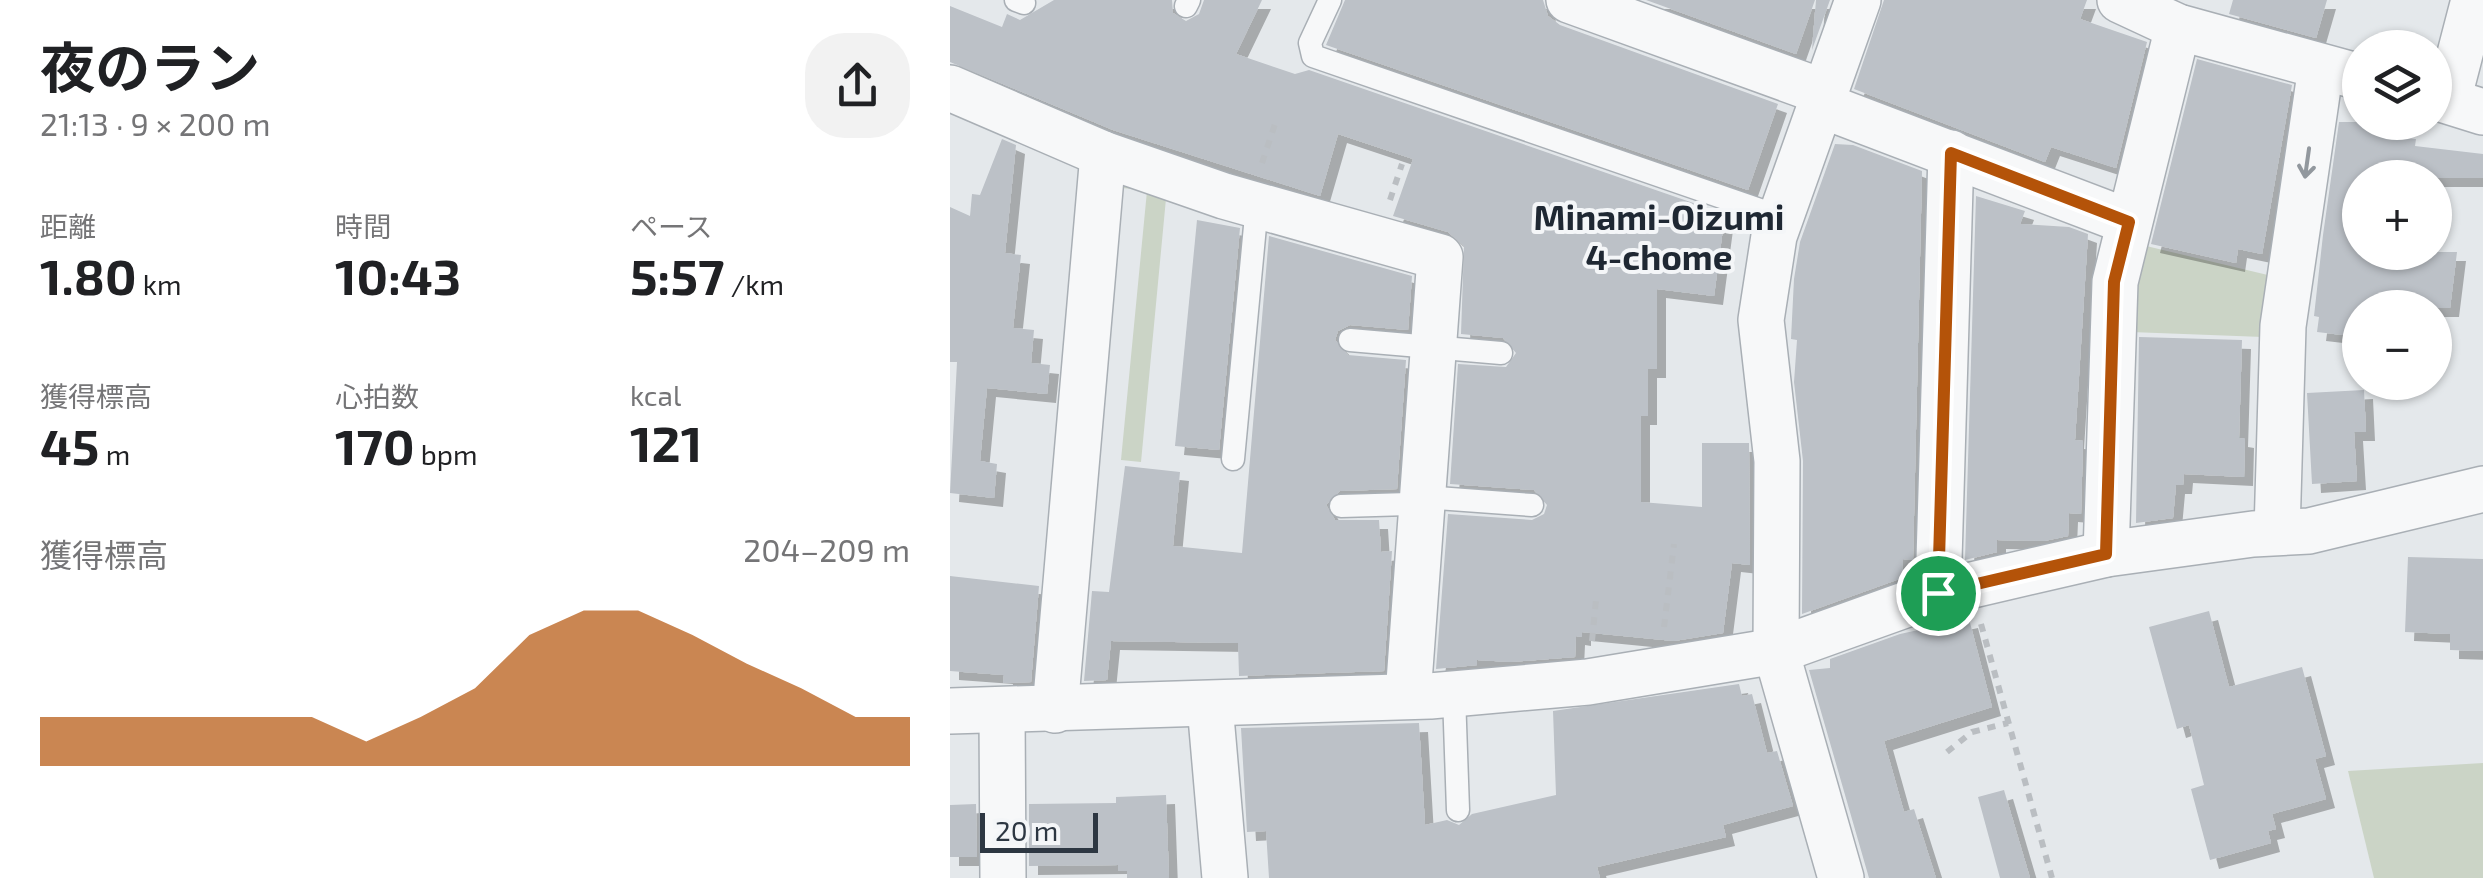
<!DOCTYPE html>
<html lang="ja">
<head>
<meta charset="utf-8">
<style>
  :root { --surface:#fff; --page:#f2f2f2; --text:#202124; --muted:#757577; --accent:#b45309 }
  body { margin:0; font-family:"Exo 2","Noto Sans JP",sans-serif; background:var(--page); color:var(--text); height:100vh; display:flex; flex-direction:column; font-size:38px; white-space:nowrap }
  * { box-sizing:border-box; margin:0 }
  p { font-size:32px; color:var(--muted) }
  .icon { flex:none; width:55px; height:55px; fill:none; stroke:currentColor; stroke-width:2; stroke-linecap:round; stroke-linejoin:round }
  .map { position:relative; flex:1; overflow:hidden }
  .drawer { display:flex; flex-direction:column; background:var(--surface); width:950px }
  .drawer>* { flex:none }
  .tools { position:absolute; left:1392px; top:30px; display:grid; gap:20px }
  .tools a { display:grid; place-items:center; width:110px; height:110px; border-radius:50%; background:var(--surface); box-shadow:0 2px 8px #0004; font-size:50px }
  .scale { position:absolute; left:30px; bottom:25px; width:118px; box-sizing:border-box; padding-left:10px; border:5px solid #2d3742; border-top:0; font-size:28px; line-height:35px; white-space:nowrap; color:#2d3742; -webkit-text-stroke:8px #f4f6f8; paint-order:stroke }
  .pin { position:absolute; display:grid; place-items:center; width:85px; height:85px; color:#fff; margin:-42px; border:5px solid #fff; border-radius:50%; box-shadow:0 2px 10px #0007 }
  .round { display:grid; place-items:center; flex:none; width:105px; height:105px; border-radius:40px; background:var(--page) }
  .overview { display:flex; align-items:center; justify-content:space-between; height:170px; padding:0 40px }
  h1 { font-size:55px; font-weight:700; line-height:75px }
  .metrics { display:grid; grid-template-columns:repeat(3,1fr); gap:15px; height:170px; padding:10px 40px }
  .metrics div { display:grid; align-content:center }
  .metrics b { font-size:50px; font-weight:700 }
  .metrics small { font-size:28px; font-weight:400 }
  .metrics p { font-size:28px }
  .chart { height:280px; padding:20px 40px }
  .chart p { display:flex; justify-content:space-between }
  .chart svg { width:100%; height:180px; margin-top:10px; fill:var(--accent); opacity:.7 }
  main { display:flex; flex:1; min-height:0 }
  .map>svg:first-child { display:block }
</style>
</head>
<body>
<main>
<section class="drawer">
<div class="overview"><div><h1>夜のラン</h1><p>21:13 · 9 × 200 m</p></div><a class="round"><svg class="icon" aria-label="share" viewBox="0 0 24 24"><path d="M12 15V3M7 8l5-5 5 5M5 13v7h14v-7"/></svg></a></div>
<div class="metrics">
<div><p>距離</p><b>1.80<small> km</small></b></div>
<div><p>時間</p><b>10:43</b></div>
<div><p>ペース</p><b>5:57<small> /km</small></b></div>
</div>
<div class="metrics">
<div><p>獲得標高</p><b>45<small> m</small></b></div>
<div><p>心拍数</p><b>170<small> bpm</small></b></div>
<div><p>kcal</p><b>121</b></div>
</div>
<div class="chart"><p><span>獲得標高</span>204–209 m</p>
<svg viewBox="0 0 160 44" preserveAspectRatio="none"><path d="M0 44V32L10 32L20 32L30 32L40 32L50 32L60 38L70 32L80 25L90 12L100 6L110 6L120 12L130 19L140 25L150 32L160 32V44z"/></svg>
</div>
</section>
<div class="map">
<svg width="1533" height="878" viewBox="0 0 1533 878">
  <defs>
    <filter id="shadow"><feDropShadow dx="9" dy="9" stdDeviation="0" flood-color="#0004"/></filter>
  </defs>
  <rect width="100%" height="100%" fill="#e4e8eb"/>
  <g fill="#cbd4c6">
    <polygon points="183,177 217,188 191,462 171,460 197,191 165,187"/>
    <polygon points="1192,245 1322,276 1313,337 1181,332"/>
    <polygon points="1533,763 1533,878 1424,878 1398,771"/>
  </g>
  <g fill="#bcc1c7" filter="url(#shadow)">
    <polygon points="104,0 222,0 223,13 236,21 249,14 254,0 312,0 286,54 345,74 359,70 775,214 764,296 707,289 707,369 698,369 698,416 691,416 691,502 752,507 752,443 799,443 800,565 782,563 773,633 724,641 632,632 632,637 626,636 625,657 561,662 527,660 527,665 486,669 498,514 582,520 594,514 597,505 584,490 500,484 508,364 556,367 566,353 553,338 511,334 514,246 498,232 443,216 463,159 388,134 370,196 163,130 0,62 0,6 52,27 57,14 70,20"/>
    <polygon points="395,0 593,0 598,16 610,25 828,104 798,190 376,45"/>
    <polygon points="696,0 865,0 846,54"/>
    <polygon points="866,0 880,0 862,50"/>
    <polygon points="934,0 1137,0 1130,19 1197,42 1166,168 1101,147 1095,162 904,89"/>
    <polygon points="1283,0 1377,0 1366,38 1279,14"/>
    <polygon points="1247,59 1342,85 1312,254 1288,249 1286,263 1201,244"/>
    <polygon points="1389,122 1435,122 1433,136 1466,139 1465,146 1533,154 1533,178 1410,178 1410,252 1507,252 1500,308 1410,308 1410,337 1367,332 1369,317 1364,316 1373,235"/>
    <polygon points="52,139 66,145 55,253 71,255 63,328 84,330 81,363 100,365 97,394 37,388 30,461 47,464 44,498 0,493 7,362 0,362 0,207 20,216 22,194 30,195"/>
    <polygon points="885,144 903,145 972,171 963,560 953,559 952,578 852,614 853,461 844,382 847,340 841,339 844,279 850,242"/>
    <polygon points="1026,196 1075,211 1070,224 1119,227 1138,234 1125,440 1133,441 1131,514 1119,513 1118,536 1094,541 1047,540 1047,552 1015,560"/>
    <polygon points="247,220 290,228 269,450 225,446"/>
    <polygon points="319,236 462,276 458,330 400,325 388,331 385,340 398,355 456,360 447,489 390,491 376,505 385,520 429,520 431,552 442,551 434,671 289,676 288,643 161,641 157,680 134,681 142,591 159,592 175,466 230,472 223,546 292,553"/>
    <polygon points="1189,337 1292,340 1289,438 1295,439 1294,477 1234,474 1233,485 1226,485 1223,518 1186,523"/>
    <polygon points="1414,390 1416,432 1404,432 1407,481 1362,484 1357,393"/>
    <polygon points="1458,557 1533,559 1533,651 1500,650 1500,634 1455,632"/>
    <polygon points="0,576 89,586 81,682 53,683 54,675 0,671"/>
    <polygon points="1259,611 1279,687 1352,667 1376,756 1365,759 1376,799 1322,814 1326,829 1318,831 1321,843 1260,860 1241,789 1254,785 1239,725 1227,729 1199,627"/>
    <polygon points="1019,619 1042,707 934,741 954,812 964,809 986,878 919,878 859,670 880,668 880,659 950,634"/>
    <polygon points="789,684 792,696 802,694 817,753 827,751 843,806 773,825 776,837 647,867 650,878 319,878 316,831 297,832 291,728 469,723 475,825 497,820 509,825 522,814 606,795 603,711"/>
    <polygon points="1054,790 1080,878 1050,878 1028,797"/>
    <polygon points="216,795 219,878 177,878 177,871 168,871 168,865 79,866 79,804 166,803 166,797"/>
    <polygon points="26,804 27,857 0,857 0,805"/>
  </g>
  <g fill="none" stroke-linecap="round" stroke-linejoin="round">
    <defs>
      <g id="service">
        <polyline points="66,0 74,3"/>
        <polyline points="380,0 360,43 363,56 830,217"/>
        <polyline points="236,6 239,0"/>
        <polyline points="400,340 551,353"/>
        <polyline points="283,459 307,205"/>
        <polyline points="391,506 459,504 487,498 582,505"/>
        <polyline points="504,695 508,810"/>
      </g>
      <g id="minor">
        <polyline points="619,0 873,92"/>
        <polyline points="1170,0 1228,27 1410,77"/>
        <polyline points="0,88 153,154 274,196 490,257 458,696"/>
        <polyline points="1485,97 1533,112"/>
        <polyline points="1498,100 1524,0"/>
        <polyline points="869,104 1179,222"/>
        <polyline points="1327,532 1333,326 1371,67"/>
        <polyline points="1156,554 1165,282 1228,27"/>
        <polyline points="988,593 1001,153"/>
        <polyline points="260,705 275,878"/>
        <polyline points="105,710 153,154"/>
        <polyline points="0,711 480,696 638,682 826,651 988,593 1156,554 1303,534 1359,531 1533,489"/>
        <polyline points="52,711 53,878"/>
        <polyline points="891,878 826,651 827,461 811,320 824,236 908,0"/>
      </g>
    </defs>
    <use href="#service" stroke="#a9afb5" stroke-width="25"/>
    <use href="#minor" stroke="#a9afb5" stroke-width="48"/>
    <g stroke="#babec2" stroke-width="6" stroke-dasharray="8 8" stroke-linecap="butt">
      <polyline points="312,163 326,121"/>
      <polyline points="440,200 452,164"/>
      <polyline points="1031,624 1102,878"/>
      <polyline points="714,627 724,544"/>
      <polyline points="642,641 646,600"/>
      <polyline points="997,752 1022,732 1058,723"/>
    </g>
    <use href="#service" stroke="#f7f8f9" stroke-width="22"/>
    <use href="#minor" stroke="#f7f8f9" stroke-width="45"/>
  </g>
  <defs><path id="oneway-shaft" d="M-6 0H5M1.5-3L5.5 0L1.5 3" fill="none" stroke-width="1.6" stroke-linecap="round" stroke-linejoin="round" transform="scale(2.5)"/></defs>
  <use stroke="#92989e" href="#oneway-shaft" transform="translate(1357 163) rotate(98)"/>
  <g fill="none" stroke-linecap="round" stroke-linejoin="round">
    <defs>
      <polygon id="route" points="1001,153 1179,222 1164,282 1156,554 988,593"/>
    </defs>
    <use href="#route" stroke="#fff" stroke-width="20"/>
    <use href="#route" stroke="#b45309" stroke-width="12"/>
  </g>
  <g text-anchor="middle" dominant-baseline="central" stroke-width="8" stroke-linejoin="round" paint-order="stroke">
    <g font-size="35" font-weight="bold" fill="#1f2833" stroke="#f4f6f8">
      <text x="709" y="216">Minami-Oizumi<tspan x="709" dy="40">4-chome</tspan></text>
    </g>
  </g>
</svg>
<div class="tools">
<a><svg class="icon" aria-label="layers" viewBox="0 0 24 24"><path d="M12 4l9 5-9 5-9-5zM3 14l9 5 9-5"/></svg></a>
<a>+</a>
<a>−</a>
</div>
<div class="scale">20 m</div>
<div class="pin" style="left:988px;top:593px;background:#1e9e55"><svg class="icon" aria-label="arrive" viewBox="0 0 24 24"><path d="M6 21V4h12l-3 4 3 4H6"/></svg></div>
</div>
</main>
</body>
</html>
